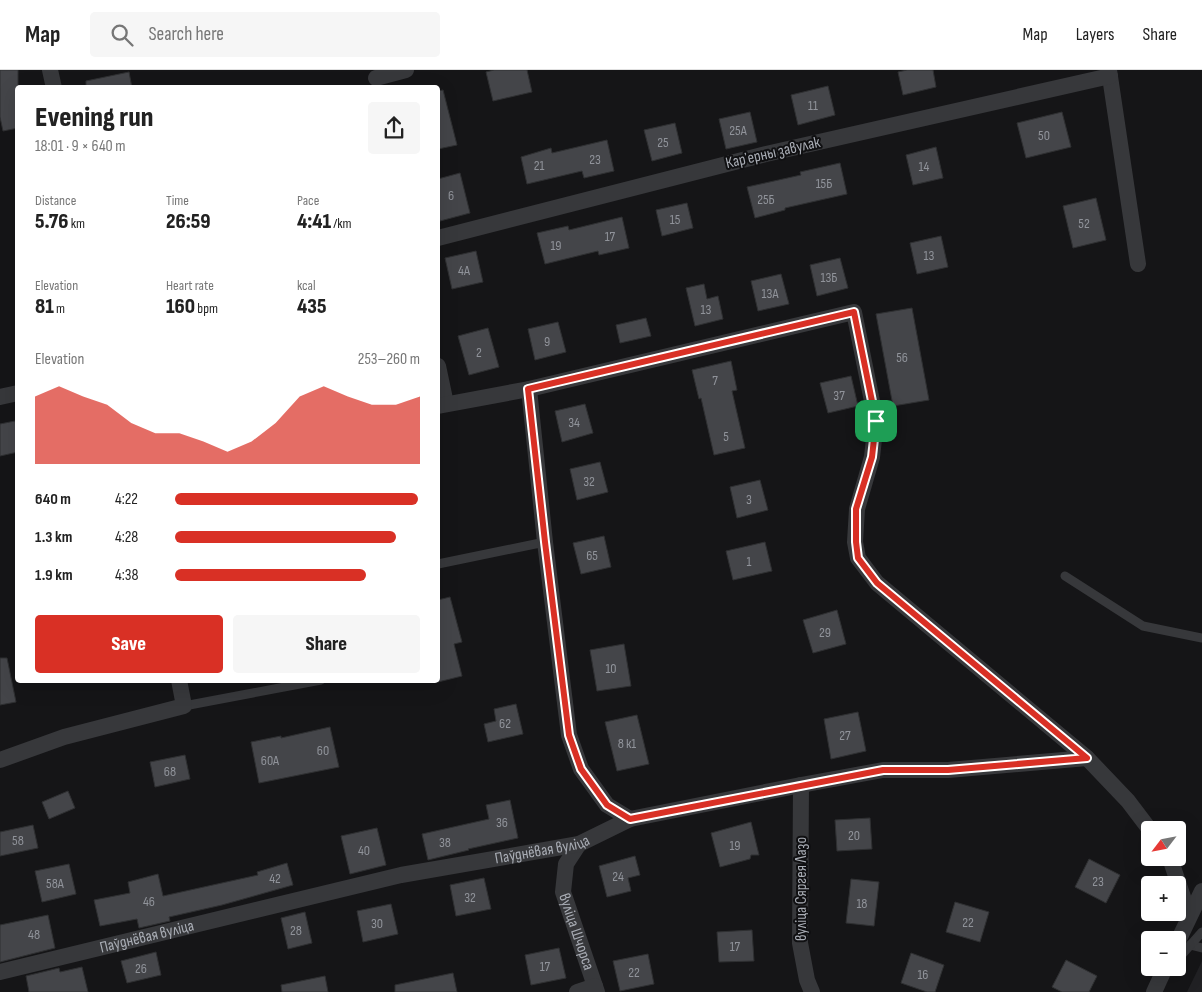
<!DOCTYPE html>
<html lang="en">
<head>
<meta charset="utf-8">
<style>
  :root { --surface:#fff; --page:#f6f6f6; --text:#222; --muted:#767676; --line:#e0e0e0; --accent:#d93025 }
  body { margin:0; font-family:"Sofia Sans Condensed",sans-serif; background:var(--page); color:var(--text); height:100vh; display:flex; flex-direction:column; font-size:19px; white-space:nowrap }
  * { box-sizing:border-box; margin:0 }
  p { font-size:16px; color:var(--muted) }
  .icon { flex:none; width:28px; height:28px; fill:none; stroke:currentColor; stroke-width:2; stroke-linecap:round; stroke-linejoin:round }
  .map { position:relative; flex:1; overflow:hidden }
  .sheet { position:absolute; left:15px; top:15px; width:425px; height:598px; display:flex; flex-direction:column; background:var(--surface); border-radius:5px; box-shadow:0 5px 20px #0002 }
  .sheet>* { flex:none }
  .needle { width:32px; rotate:238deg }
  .buttons { position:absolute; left:1141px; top:751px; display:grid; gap:10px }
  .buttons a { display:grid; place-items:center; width:45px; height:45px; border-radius:5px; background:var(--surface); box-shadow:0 5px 20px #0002; font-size:25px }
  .pin { position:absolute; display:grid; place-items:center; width:42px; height:42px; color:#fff; margin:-21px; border-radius:10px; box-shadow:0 2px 8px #0006 }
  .round { display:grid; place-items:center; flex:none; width:52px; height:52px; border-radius:5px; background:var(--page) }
  .summary { display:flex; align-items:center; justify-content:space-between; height:85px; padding:0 20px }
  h1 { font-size:28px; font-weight:800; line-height:38px }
  .metrics { display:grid; grid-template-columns:repeat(3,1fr); gap:8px; height:85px; padding:5px 20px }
  .metrics div { display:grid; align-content:center }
  .metrics b { font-size:21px; font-weight:800 }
  .metrics small { font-size:14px; font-weight:400 }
  .metrics p { font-size:14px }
  .chart { height:140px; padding:10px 20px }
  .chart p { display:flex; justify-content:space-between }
  .chart svg { width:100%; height:90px; margin-top:5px; fill:var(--accent); opacity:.7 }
  .primary-button { display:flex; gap:10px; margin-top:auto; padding:10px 20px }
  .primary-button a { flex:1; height:58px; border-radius:5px; background:var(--accent); color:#fff; font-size:20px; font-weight:800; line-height:58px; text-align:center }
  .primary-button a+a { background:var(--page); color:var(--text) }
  ul { padding:0 20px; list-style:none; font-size:16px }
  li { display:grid; grid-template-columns:80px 60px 1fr; align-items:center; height:38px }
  li i { height:12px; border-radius:6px; background:var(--accent) }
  header { display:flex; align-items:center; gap:30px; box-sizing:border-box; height:70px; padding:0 25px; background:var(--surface); border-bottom:1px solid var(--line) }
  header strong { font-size:24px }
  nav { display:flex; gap:28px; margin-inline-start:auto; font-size:18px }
  .search { width:350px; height:45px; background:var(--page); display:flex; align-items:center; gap:12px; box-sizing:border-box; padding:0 18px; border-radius:5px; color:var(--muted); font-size:19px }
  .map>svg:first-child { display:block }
</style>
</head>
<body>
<header>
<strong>Map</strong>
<div class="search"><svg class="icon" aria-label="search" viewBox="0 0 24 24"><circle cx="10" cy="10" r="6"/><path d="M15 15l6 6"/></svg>Search here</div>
<nav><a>Map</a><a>Layers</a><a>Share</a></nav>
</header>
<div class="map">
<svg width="1202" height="922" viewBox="0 0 1202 922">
  <rect width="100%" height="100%" fill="#151517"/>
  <polygon fill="#212124" points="1202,891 1202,922 1187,922"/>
  <g fill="#444549" stroke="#2f3032">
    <polygon points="0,0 18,0 18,58 3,61 0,47"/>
    <polygon points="494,0 527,0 532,22 493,31 486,2"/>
    <polygon points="907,0 933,0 936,17 903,25 898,2"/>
    <polygon points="129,2 132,18 86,18 86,11"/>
    <polygon points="828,16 835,45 798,55 791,25"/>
    <polygon points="443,20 457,75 438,79 438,21"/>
    <polygon points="750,42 757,72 726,79 719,49"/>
    <polygon points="1062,42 1071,77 1026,88 1017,53"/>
    <polygon points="675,53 682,83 652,91 644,60"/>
    <polygon points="607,70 614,101 584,108 582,101 527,114 521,87 551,78 552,83"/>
    <polygon points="936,77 943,108 913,115 906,85"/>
    <polygon points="840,93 847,124 785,138 785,140 755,148 747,117 801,105 800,102"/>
    <polygon points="460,103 470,143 440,151 438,140 438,109"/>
    <polygon points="1096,128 1106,170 1073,178 1063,136"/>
    <polygon points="687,133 693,158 662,166 656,140"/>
    <polygon points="622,147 629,178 599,185 598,181 545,194 537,163 568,156 569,160"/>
    <polygon points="941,166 948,197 917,204 910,173"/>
    <polygon points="476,181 483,212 452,219 445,188"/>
    <polygon points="840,188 848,218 817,226 810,195"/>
    <polygon points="781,204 789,234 758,241 751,211"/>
    <polygon points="704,214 707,229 718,226 723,249 695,256 686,218"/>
    <polygon points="912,238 929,330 893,336 876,244"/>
    <polygon points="646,248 651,266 620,273 616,255"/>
    <polygon points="558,252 566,282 535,290 528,259"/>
    <polygon points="488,258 499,297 469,305 458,266"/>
    <polygon points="731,291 737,320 732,321 745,378 714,385 701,328 699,329 692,300"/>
    <polygon points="851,306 858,336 828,343 820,313"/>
    <polygon points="585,334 593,363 562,372 555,341"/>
    <polygon points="15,351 18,362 18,382 0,386 0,354"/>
    <polygon points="600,392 608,422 577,430 570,399"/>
    <polygon points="760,410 768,440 737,448 730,417"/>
    <polygon points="604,466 611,497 581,504 573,473"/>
    <polygon points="765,472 772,501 733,510 726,481"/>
    <polygon points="450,527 462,572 454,574 462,606 438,612 438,530"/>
    <polygon points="837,540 846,574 813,583 803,550"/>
    <polygon points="624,574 631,616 597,621 590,580"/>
    <polygon points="0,588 7,588 16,632 0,635"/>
    <polygon points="516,634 523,664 488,672 484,654 496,651 494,639"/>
    <polygon points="858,642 866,681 831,689 824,649"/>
    <polygon points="637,645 649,694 617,701 605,652"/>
    <polygon points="330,657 339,697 259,713 251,672 281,666 281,668"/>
    <polygon points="185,685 190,709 155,717 150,692"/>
    <polygon points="68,721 75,738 49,749 42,732"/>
    <polygon points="510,730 518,768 468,779 469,780 428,790 422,764 489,749 486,735"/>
    <polygon points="870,748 872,779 837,781 835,750"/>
    <polygon points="751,752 759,785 751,785 750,789 720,797 711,763"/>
    <polygon points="33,755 38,778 0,786 0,762"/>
    <polygon points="377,758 386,795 350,804 341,766"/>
    <polygon points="635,786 640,805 628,808 631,821 607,827 599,796"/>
    <polygon points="1089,789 1120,805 1106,833 1075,817"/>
    <polygon points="287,793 293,815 222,835 169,847 170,851 139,858 137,849 100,856 94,830 130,823 128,812 158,804 163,826 258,805 257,802"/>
    <polygon points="69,794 76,824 42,832 35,801"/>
    <polygon points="484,808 491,839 456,846 450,815"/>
    <polygon points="851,809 879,812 874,856 846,853"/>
    <polygon points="955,832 989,842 980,872 946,862"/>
    <polygon points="391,834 398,864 363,872 357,841"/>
    <polygon points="305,842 312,873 288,879 281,848"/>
    <polygon points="48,845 55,878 0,892 0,855"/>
    <polygon points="752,860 754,891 719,892 717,862"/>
    <polygon points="559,878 566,908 531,915 525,885"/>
    <polygon points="156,882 161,905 127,913 121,891"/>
    <polygon points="911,883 944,895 935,922 927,922 901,913"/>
    <polygon points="648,884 654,914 620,921 613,891"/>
    <polygon points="1066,890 1097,906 1089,922 1062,922 1052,917"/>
    <polygon points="82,897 88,922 29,922 26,906 59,898 60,902"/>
    <polygon points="453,903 457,922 395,922 395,915"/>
    <polygon points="325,906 328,922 282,922 281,915"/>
  </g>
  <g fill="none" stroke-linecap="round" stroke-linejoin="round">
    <g stroke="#37383b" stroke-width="9">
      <polyline points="438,494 545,472"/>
      <polyline points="1065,506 1143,556 1202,568"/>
      <polyline points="184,636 321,610"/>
      <polyline points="1190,875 1202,878"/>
      <polyline points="1178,889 1202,862"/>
    </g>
    <g stroke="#37383b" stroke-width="16">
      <polyline points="50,0 54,18"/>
      <polyline points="1109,0 1138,194"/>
      <polyline points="376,8 406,0"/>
      <polyline points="438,168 766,84 1110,6"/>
      <polyline points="438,296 446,334"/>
      <polyline points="529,319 545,472 569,665 581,699 607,735 630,749"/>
      <polyline points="0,327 18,323"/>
      <polyline points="438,336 529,319 854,242 876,351 872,387 857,439 855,472 858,488 877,513 1087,688 1128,731 1150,760"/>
      <polyline points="0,690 64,667 184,636 179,610"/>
      <polyline points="801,715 800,873 807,910 812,922"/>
      <path id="s1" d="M579,774L566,794L563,822L597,922"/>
      <polyline points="1170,788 1189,845"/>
      <polyline points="1178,871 1202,821"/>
      <path id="s2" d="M0,902L401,805L579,774L630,749L801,715L883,700H948L1087,688"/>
      <polyline points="577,922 595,916"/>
      <polyline points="1154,922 1165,898"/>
    </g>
  </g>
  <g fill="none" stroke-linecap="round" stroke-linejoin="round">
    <defs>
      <polygon id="route" points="854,242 876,351 872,387 856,439 856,472 858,488 877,513 1087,688 948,700 883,700 630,749 607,735 581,699 569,665 545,472 528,319"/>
    </defs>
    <use href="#route" stroke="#fff" stroke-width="10"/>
    <use href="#route" stroke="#d93025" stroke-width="6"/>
  </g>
  <g text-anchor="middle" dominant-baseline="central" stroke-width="4" stroke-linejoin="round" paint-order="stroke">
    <g font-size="14" fill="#90939a">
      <text x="813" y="35">11</text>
      <text x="738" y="60">25А</text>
      <text x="1044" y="65">50</text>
      <text x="663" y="72">25</text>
      <text x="595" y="89">23</text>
      <text x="539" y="95">21</text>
      <text x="924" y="96">14</text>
      <text x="824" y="113">15Б</text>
      <text x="451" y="125">6</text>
      <text x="766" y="129">25Б</text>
      <text x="675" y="149">15</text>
      <text x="1084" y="153">52</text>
      <text x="610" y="166">17</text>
      <text x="556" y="175">19</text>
      <text x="929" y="185">13</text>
      <text x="464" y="200">4А</text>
      <text x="829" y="207">13Б</text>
      <text x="770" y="223">13А</text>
      <text x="706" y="239">13</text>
      <text x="547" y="271">9</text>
      <text x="479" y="282">2</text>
      <text x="902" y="287">56</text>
      <text x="715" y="310">7</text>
      <text x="839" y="325">37</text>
      <text x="574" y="352">34</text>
      <text x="726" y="366">5</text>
      <text x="589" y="411">32</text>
      <text x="749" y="429">3</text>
      <text x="592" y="485">65</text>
      <text x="749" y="491">1</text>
      <text x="825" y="562">29</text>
      <text x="611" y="598">10</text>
      <text x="505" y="653">62</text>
      <text x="845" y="665">27</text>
      <text x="627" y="673">8 к1</text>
      <text x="323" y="680">60</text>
      <text x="270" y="690">60А</text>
      <text x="170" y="701">68</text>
      <text x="502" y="752">36</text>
      <text x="854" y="765">20</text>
      <text x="18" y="770">58</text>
      <text x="445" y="772">38</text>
      <text x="735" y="775">19</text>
      <text x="364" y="780">40</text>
      <text x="618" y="806">24</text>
      <text x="275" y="808">42</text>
      <text x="1098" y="811">23</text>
      <text x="55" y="813">58А</text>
      <text x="470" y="827">32</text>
      <text x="149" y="831">46</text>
      <text x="862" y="833">18</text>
      <text x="968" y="852">22</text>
      <text x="377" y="853">30</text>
      <text x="296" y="860">28</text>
      <text x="34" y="864">48</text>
      <text x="735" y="876">17</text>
      <text x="545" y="896">17</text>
      <text x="141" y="898">26</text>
      <text x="634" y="902">22</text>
      <text x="923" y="904">16</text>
    </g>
    <g font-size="16" fill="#a9adb5" stroke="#101012">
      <text transform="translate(773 83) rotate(-13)">Карʼерны завулак</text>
      <text stroke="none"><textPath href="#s2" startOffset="556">Паўднёвая вуліца</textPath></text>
      <text transform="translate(801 819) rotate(-90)">вуліца Сяргея Лазо</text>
      <text stroke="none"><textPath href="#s1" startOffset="94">вуліца Шчорса</textPath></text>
      <text stroke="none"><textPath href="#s2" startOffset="151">Паўднёвая вуліца</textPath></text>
    </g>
  </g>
</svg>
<div class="buttons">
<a><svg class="needle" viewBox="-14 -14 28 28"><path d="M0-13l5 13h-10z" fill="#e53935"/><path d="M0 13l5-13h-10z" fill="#767676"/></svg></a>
<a>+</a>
<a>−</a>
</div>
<div class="pin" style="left:876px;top:351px;background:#1e9e55"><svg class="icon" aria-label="arrive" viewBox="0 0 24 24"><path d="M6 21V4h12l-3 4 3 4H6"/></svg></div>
<section class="sheet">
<div class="summary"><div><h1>Evening run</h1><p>18:01 · 9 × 640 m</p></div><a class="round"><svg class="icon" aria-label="share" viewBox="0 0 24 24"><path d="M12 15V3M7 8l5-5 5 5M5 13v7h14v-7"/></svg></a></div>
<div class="metrics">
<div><p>Distance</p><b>5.76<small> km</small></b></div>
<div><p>Time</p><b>26:59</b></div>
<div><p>Pace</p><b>4:41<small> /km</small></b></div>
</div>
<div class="metrics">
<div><p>Elevation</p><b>81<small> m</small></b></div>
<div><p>Heart rate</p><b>160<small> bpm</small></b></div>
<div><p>kcal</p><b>435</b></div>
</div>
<div class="chart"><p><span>Elevation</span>253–260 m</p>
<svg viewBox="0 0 160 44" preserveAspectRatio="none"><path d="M0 44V11L10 6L20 11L30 15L40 24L50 29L60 29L70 33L80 38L90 33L100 24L110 11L120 6L130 11L140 15L150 15L160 11V44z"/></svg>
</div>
<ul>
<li><b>640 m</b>4:22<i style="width:99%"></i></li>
<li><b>1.3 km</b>4:28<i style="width:90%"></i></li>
<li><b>1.9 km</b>4:38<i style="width:78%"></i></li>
</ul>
<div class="primary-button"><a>Save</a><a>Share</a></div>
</section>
</div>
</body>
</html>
